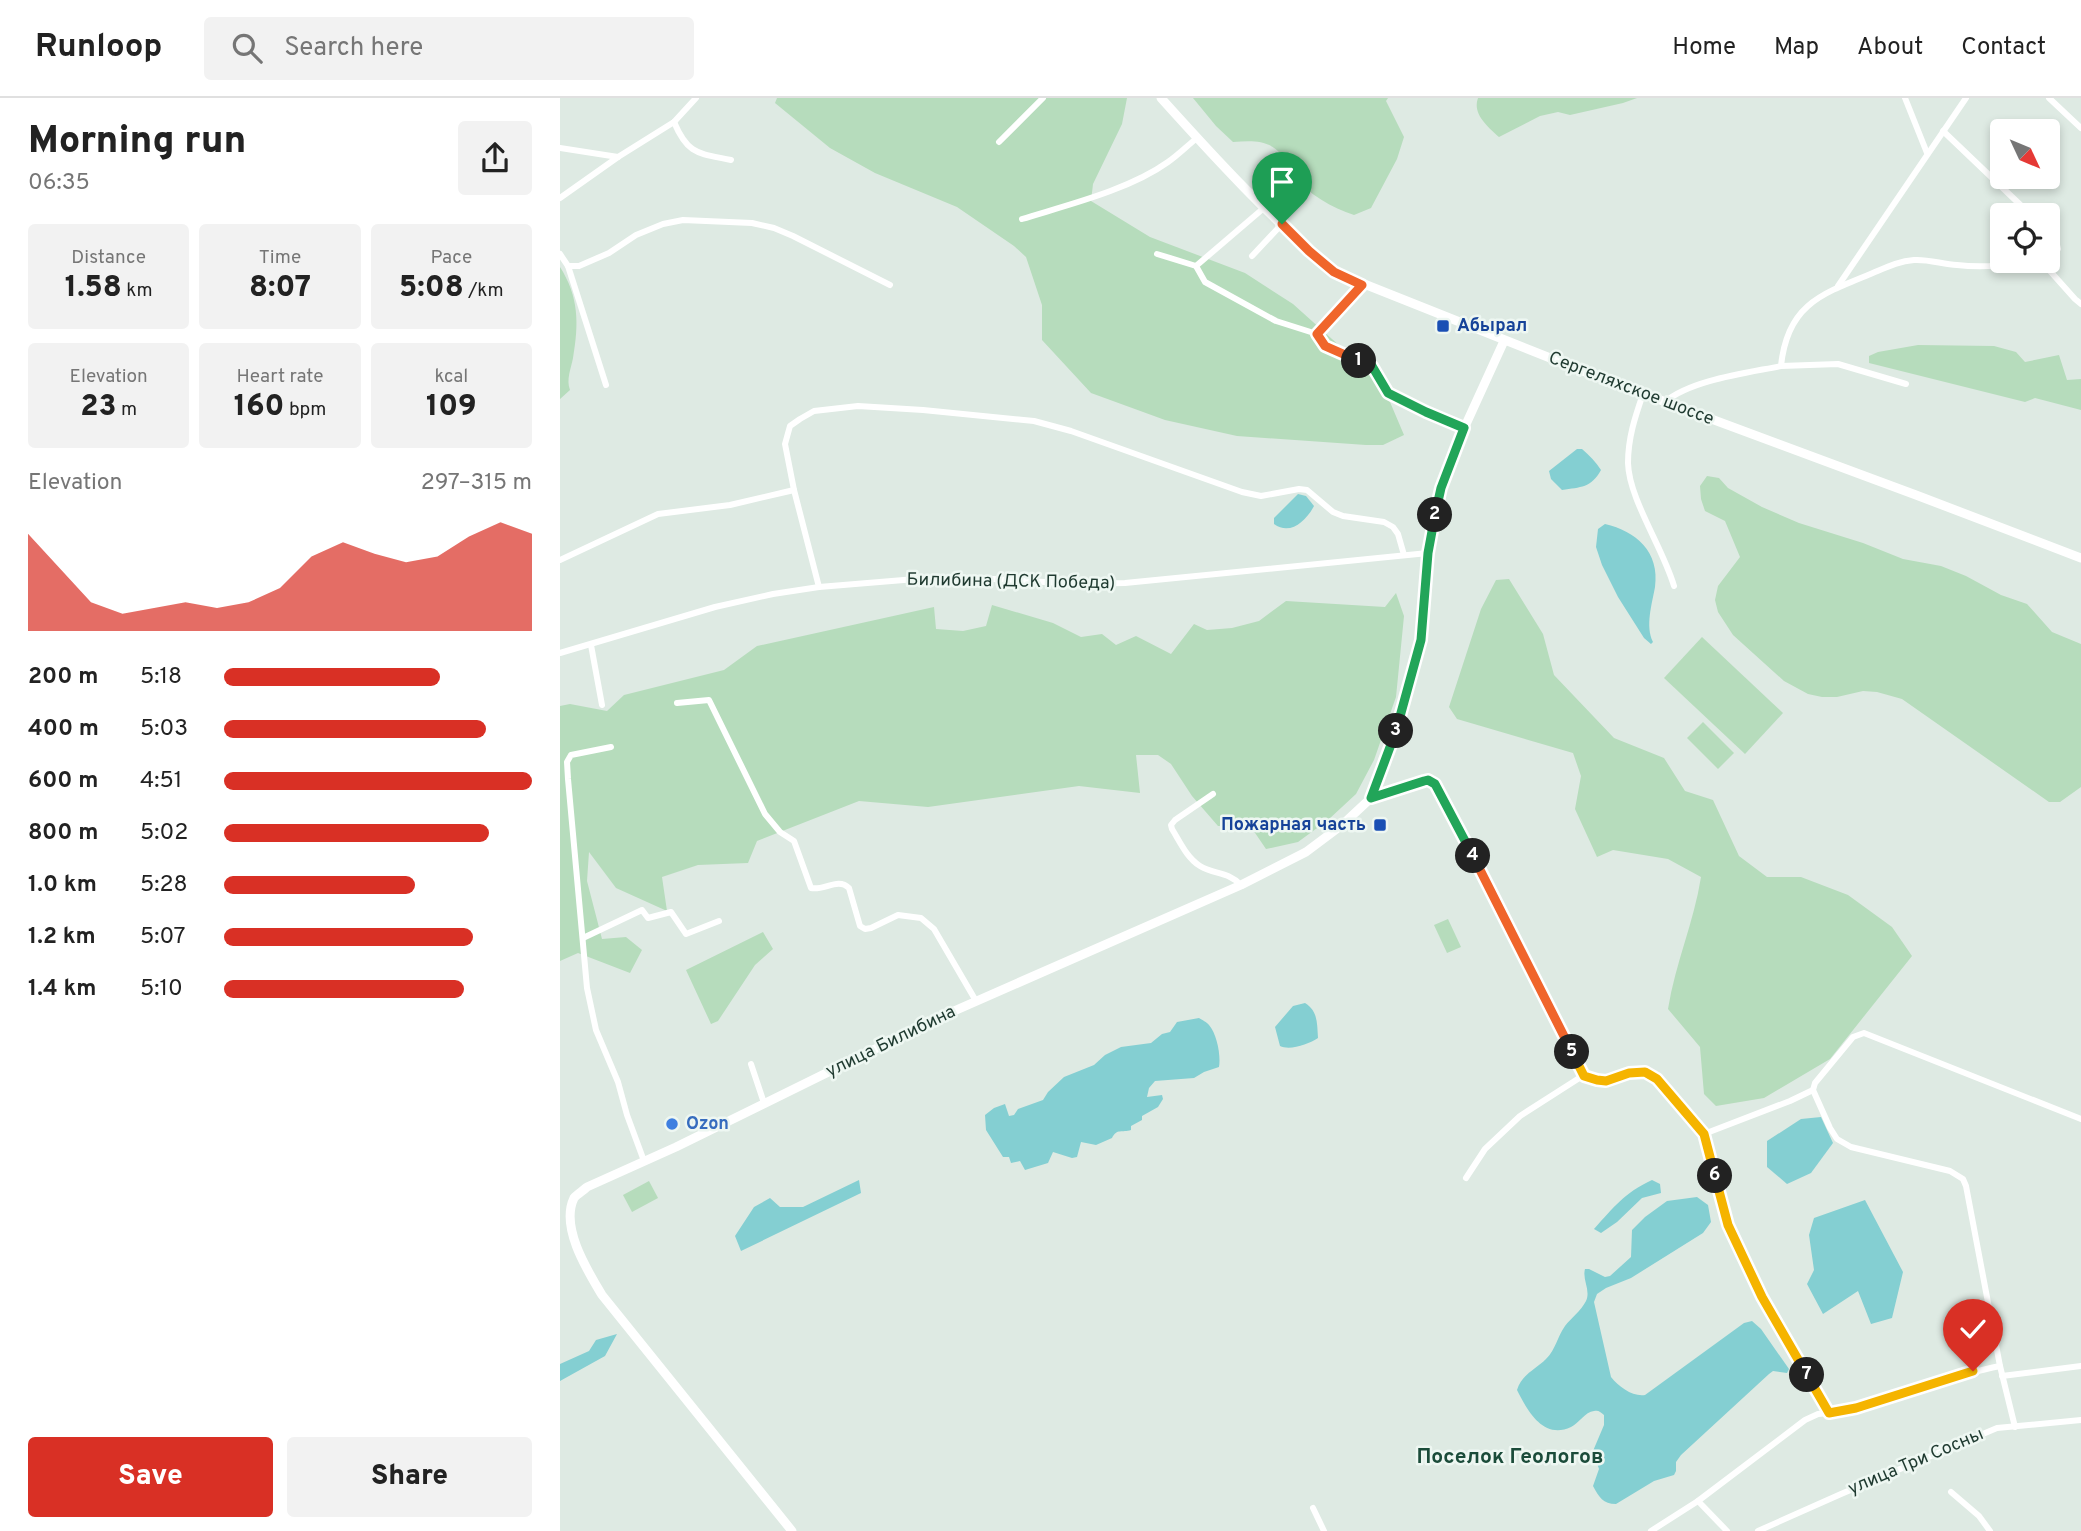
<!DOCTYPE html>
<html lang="en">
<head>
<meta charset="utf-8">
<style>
  :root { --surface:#fff; --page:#f2f2f2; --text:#222; --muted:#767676; --line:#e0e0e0; --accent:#d93025 }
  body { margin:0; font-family:Overpass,sans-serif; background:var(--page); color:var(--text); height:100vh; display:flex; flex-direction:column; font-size:26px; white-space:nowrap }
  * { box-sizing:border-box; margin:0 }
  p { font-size:23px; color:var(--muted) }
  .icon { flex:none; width:38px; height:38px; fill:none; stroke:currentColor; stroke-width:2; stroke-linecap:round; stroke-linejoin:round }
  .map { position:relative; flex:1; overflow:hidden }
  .sheet { display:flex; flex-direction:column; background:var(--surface); width:560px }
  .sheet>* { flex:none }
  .needle { width:46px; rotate:134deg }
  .controls { position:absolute; left:1430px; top:21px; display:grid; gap:14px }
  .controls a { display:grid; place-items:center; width:70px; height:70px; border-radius:7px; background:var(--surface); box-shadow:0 4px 10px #0003; font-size:35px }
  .pin { position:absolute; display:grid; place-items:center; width:60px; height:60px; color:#fff; margin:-72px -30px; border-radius:50% 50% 50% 0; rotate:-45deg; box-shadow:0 0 7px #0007 }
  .pin .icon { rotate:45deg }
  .km { position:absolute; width:35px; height:35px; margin:-18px; border-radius:50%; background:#222; color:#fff; font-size:19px; line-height:35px; text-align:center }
  .round { display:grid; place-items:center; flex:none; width:74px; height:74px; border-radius:7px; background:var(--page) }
  .headline { display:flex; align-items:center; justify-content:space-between; height:119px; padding:0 28px }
  h1 { font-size:38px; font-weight:800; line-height:52px }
  .figures { display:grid; grid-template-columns:repeat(3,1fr); gap:10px; height:119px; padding:7px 28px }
  .figures div { display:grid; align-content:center; border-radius:7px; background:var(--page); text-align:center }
  .figures b { font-size:30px; font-weight:800 }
  .figures small { font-size:19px; font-weight:400 }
  .figures p { font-size:19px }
  .chart { height:196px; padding:14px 28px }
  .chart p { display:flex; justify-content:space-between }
  .chart svg { width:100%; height:126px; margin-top:7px; fill:var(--accent); opacity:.7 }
  .action { display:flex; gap:14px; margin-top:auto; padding:14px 28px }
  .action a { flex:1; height:80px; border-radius:7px; background:var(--accent); color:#fff; font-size:28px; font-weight:800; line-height:80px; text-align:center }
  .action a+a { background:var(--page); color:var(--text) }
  ul { padding:0 28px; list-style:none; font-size:23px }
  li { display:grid; grid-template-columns:112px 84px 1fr; align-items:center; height:52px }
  li i { height:18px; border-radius:9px; background:var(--accent) }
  header { display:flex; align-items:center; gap:42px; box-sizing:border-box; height:98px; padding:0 35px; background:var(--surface); border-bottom:2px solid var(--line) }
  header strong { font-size:33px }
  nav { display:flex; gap:38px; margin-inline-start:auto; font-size:24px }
  .search { width:490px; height:63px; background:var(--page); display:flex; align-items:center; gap:18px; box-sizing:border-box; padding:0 24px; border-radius:7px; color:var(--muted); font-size:26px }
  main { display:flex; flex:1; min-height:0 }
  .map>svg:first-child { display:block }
</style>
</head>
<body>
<header>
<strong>Runloop</strong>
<div class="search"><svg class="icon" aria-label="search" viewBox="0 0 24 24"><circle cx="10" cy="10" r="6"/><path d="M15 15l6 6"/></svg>Search here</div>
<nav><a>Home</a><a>Map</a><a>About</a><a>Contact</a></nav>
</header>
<main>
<section class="sheet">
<div class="headline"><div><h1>Morning run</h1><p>06:35</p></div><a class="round"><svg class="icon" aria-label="share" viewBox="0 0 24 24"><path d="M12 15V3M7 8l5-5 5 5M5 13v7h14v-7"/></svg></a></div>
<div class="figures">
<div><p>Distance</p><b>1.58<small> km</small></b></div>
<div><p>Time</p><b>8:07</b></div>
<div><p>Pace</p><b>5:08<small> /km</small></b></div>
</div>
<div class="figures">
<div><p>Elevation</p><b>23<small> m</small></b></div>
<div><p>Heart rate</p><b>160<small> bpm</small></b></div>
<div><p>kcal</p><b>109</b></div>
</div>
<div class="chart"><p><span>Elevation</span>297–315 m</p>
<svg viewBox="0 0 160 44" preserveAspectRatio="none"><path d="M0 44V10L10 22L20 34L30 38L40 36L50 34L60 36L70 34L80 29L90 18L100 13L110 17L120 20L130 18L140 11L150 6L160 10V44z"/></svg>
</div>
<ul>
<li><b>200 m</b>5:18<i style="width:70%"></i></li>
<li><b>400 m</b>5:03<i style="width:85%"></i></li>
<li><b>600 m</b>4:51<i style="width:100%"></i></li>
<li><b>800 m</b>5:02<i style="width:86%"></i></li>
<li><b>1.0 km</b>5:28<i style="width:62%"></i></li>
<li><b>1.2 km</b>5:07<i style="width:81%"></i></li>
<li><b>1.4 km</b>5:10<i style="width:78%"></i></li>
</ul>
<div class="action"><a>Save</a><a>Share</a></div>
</section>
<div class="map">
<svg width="1521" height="1433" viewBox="0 0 1521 1433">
  <rect width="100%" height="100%" fill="#deeae3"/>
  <g fill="#b6dcbc">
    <polygon points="217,0 567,0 562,26 533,86 531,103 590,139 685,175 733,206 811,276 830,304 844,337 823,347 806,347 677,338 605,322 531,295 482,242 482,207 466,159 454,148 397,109 315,75 270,50 215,5"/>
    <path d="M633,0H828L826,3L844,39L837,61L811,110L794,117C772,110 749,96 734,79C728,72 726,61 720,55C707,41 690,43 673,44L656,28Z"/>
    <path d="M918,0H1077L1063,5L1010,17L998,14L980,18L939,39C928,29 912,16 918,0Z"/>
    <path d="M0,169C19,199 19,226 13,260C11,271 6,281 10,292L0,301Z"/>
    <polygon points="1358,247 1434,248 1456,254 1465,264 1499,257 1507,282 1521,281 1521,312 1475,300 1465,304 1309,265 1309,258 1318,254"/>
    <polygon points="1147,378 1159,380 1168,390 1202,409 1239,425 1303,445 1343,461 1381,468 1406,478 1441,497 1467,506 1492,534 1521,546 1521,689 1500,704 1489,704 1342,601 1317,594 1303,593 1277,599 1262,599 1248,596 1224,583 1173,537 1158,514 1155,502 1158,488 1180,459 1165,423 1145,413 1141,401 1140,388"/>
    <path d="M949,481L983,536L994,577L1054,640L1104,660L1125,693L1153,702L1179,758L1207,779H1241L1288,797L1332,829L1352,858L1270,961L1204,1000L1156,1008L1144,996L1140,949L1108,911C1115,866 1134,824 1141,779L1108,761L1053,752L1037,759L1015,711L1021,678L1013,655L897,621L889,609L921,511L936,482Z"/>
    <polygon points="836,495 844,518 836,599 814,662 796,696 768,722 738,744 706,751 691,729 658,728 632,698 611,666 598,657 576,657 580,695 519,688 368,709 299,703 197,743 188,765 138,767 102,779 107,813 56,790 29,754 27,783 42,841 66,839 82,852 70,875 18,855 0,863 0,608 10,606 47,613 64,597 164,572 197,548 374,509 376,531 403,533 426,528 432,507 493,525 521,539 542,536 556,547 576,538 611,556 634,526 647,532 672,530 699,523 726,503 825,509"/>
    <polygon points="1142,539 1223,615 1185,656 1104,580"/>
    <polygon points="1143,624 1174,655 1158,671 1127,640"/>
    <polygon points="888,821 901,849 887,855 874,827"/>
    <polygon points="203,834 213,851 195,867 158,923 151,926 126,872"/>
    <polygon points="89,1083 98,1100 72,1114 63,1097"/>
  </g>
  <g fill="#84cfd2">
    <path d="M1017,351H1022C1029,357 1036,364 1041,372C1031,390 1021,389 1002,392L991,381L989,373Z"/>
    <path d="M738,396L746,398L754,408C746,423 730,438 714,426V420Z"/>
    <path d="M1045,426C1076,433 1100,454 1095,489C1092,506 1085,528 1093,544L1091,546L1084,540L1058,499L1042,467L1036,449L1038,431Z"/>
    <path d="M745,905C758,913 757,925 758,940C749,946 730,953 720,948L715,929L733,908Z"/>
    <path d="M639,920C642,922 647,924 649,927C657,936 661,958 659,969L644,974L634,980L595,983L589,990L587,999L602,997L603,1001L598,1009L582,1018V1022L571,1028V1032C562,1035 557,1030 552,1040L536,1047L521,1044L517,1059L512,1060L493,1054L488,1065L465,1072L460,1063L451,1065L449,1059H443L426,1032L425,1017L434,1010L445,1006L449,1018L454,1017L458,1011L483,1002L488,994L504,979L534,967L545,957L561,949L591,945L602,936L610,934L617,924Z"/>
    <polygon points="1261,1019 1273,1045 1251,1075 1227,1086 1207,1069 1207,1043 1241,1021"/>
    <polygon points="299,1082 301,1095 181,1153 175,1138 194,1109 210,1100 220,1109 243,1109"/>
    <path d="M1092,1082L1100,1086L1101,1095L1082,1100L1057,1124L1041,1135L1034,1131C1054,1109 1064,1095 1092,1082Z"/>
    <path d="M1137,1099L1148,1107L1151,1124L1143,1135L1071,1180L1046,1190L1037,1196L1034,1204L1051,1279C1059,1289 1073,1299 1085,1297L1184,1225L1192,1223L1201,1231L1229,1271L1227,1275L1213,1273L1209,1276L1121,1357L1116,1364V1373L1114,1377L1094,1383L1056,1406C1043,1406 1039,1399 1033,1388L1039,1371L1033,1353L1044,1327V1317C1040,1314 1039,1312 1034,1313C1025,1314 1019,1325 1011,1329C983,1342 967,1312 957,1292C962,1276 975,1272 986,1261C996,1251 997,1239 1005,1228C1011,1220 1021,1213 1026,1203C1031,1192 1022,1182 1025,1171H1029L1045,1179L1050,1178L1071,1159L1072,1132L1085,1119L1107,1103Z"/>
    <polygon points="1305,1102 1343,1174 1332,1220 1311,1226 1298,1193 1263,1216 1247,1186 1254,1172 1249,1137 1254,1120"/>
    <polygon points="57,1236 45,1258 0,1283 0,1266 29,1253 36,1242"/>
  </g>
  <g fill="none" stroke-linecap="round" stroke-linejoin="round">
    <g stroke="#fff" stroke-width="6">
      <polyline points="1345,0 1367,55"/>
      <polyline points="1489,0 1521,30"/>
      <path d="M114,24C128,57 138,55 171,62"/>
      <polyline points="1383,33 1471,117"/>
      <polyline points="439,44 483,0"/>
      <polyline points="0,50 58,59"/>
      <polyline points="0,100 58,59 114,24 136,0"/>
      <path d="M462,121C507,107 569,92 608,64C618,57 627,48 637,40"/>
      <polyline points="1488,133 1496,143 1498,151 1491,160 1488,161"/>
      <polyline points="0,156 8,168 19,168 49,155 76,137 103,126 123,122 192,125 214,130 233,138 330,187"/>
      <polyline points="597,156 636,168 645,184 716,223 757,236 765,248 812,268 829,295 904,330"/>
      <polyline points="692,158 722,126"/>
      <polyline points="1481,163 1515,201 1521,206"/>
      <polyline points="8,168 46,287"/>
      <polyline points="636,168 705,109"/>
      <polyline points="1278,188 1406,0"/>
      <polyline points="757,236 802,186"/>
      <polyline points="1221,268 1278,266 1346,286"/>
      <path d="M1083,296C1075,319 1068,340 1068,365C1069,401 1103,450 1114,488"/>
      <path d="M1105,304C1131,282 1187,275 1221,268C1227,209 1258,197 1308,177C1323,171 1337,163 1354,162C1368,161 1382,166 1397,167C1424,170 1450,167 1478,163"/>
      <polyline points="0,462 98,416 170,407 234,392"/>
      <polyline points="259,489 234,392 225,346 230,328 240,321 254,313 298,308 363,312 474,323 511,333 682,394 701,398 739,391 747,392 773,414 783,418 824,424 833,429 838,436 844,457"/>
      <polyline points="31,547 42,607"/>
      <polyline points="0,555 155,509 213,496 259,489 368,480 417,480 517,486 565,485 868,455"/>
      <path d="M117,605L149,602L205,716L220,734L234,743L251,790C264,793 278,779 289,790L300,828L305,831L311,830L338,817L361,820L374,831L416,903"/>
      <polyline points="51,649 11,657 7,664 8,681 27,890 36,932 58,984 67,1017 84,1063"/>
      <path d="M653,696L615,722L611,727L612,731C620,744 627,760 640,768C655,777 667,773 681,787"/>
      <polyline points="811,700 864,683 868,683 875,686 1024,977"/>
      <polyline points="23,840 82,812 88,820 111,814 126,836 159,823"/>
      <polyline points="191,966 204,1005"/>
      <polyline points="1144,1036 1230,1003 1253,992"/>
      <polyline points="906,1080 925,1051 960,1018 1024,977 1037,982 1046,983 1069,974 1085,974 1097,981 1144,1036 1168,1127 1202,1199 1269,1315 1258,1316 1245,1322 1138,1403 1091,1433"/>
      <polyline points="1442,1278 1521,1268"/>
      <path d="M1269,1315C1328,1305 1382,1279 1440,1268"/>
      <polyline points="1455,1329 1440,1268 1406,1088 1403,1081 1390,1073 1291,1049 1277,1041 1270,1030 1253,992 1255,985 1293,939 1304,935 1521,1021"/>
      <polyline points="1391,1394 1419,1418 1430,1433"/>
      <polyline points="1138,1403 1167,1433"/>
      <polyline points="753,1410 764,1433"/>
      <polyline points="1198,1433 1281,1396 1437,1330 1521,1322"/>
    </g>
    <g stroke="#fff" stroke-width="9">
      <path d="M601,0C655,60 712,122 774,174L1033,277L1356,397L1521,460"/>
      <path d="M232,1433L42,1197C27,1172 0,1129 14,1100C17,1096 23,1093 27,1089L116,1049L378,920L681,787L746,754L782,727L811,700L832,647L861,542L868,455L881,390L902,335L944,243"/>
    </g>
  </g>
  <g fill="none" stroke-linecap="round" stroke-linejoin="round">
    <defs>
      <polyline id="split-1" points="722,126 749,153 774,174 802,187 757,236 765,248 799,263"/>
      <polyline id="split-2" points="799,263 812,268 828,295 866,314 904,330 881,390 875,417"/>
      <polyline id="split-3" points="836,633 861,542 868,455 875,417"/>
      <polyline id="split-4" points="836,633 811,700 864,683 868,682 875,686 913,758"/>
      <polyline id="split-5" points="913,758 1012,954"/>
      <polyline id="split-6" points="1012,954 1024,978 1037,982 1046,983 1069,975 1085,974 1097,981 1144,1036 1155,1078"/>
      <polyline id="split-7" points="1155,1078 1168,1127 1202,1199 1247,1277"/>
      <polyline id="split-8" points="1247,1277 1269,1315 1296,1310 1413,1273"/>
    </defs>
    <use href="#split-1" stroke="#fff" stroke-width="14"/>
    <use href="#split-2" stroke="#fff" stroke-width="14"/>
    <use href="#split-3" stroke="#fff" stroke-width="14"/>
    <use href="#split-4" stroke="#fff" stroke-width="14"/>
    <use href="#split-5" stroke="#fff" stroke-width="14"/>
    <use href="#split-6" stroke="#fff" stroke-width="14"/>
    <use href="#split-7" stroke="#fff" stroke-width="14"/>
    <use href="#split-8" stroke="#fff" stroke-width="14"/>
    <use href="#split-1" stroke="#f0652b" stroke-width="9"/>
    <use href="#split-2" stroke="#22a559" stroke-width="9"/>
    <use href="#split-3" stroke="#22a559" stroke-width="9"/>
    <use href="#split-4" stroke="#22a559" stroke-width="9"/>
    <use href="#split-5" stroke="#f0652b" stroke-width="9"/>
    <use href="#split-6" stroke="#f5b400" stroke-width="9"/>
    <use href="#split-7" stroke="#f5b400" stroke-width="9"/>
    <use href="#split-8" stroke="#f5b400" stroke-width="9"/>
  </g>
  <g fill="#1a4fb4" stroke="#eef7f2" stroke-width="2.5">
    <rect x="876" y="221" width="14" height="14" rx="3.5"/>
    <rect x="813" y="720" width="14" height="14" rx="3.5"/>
  </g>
  <circle fill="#3f7fe0" stroke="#eef7f2" stroke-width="2.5" cx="112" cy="1026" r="7"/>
  <g text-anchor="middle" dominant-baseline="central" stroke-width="5" stroke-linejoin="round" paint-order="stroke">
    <g font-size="18" font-weight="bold" fill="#164399" stroke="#eef7f2" text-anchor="start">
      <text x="897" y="228">Абырал</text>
      <text x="806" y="727" text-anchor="end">Пожарная часть</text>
    </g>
    <g font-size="18" fill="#1f3a30" stroke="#eef7f2">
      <text transform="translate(1071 291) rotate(21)">Сергеляхское шоссе</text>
      <text transform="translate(451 484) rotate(1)">Билибина (ДСК Победа)</text>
      <text transform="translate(331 944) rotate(-26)">улица Билибина</text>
      <text transform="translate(1356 1364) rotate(-23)">улица Три Сосны</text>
    </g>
    <g font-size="18" font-weight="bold" fill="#366cbe" stroke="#eef7f2" text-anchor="start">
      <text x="126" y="1026">Ozon</text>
    </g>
    <g font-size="21" font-weight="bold" fill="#1b4c3a" stroke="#eef7f2">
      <text x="950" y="1359">Поселок Геологов</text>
    </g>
  </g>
</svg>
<div class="controls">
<a><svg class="needle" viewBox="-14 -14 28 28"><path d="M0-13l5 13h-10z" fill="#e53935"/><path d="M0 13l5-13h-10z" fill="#767676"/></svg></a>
<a><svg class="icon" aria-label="locate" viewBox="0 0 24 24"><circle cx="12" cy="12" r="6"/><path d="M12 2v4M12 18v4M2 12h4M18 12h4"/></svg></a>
</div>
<div class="pin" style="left:722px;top:126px;background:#1e9e55"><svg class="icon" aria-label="arrive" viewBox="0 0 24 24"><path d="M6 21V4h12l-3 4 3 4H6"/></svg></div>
<div class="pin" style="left:1413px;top:1273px;background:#d93025"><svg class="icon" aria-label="check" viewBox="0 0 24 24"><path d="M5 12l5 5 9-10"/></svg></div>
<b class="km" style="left:799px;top:263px">1</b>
<b class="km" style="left:875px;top:417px">2</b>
<b class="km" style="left:836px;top:633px">3</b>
<b class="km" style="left:913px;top:758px">4</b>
<b class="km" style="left:1012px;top:954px">5</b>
<b class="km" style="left:1155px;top:1078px">6</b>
<b class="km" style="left:1247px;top:1277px">7</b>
</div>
</main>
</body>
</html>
